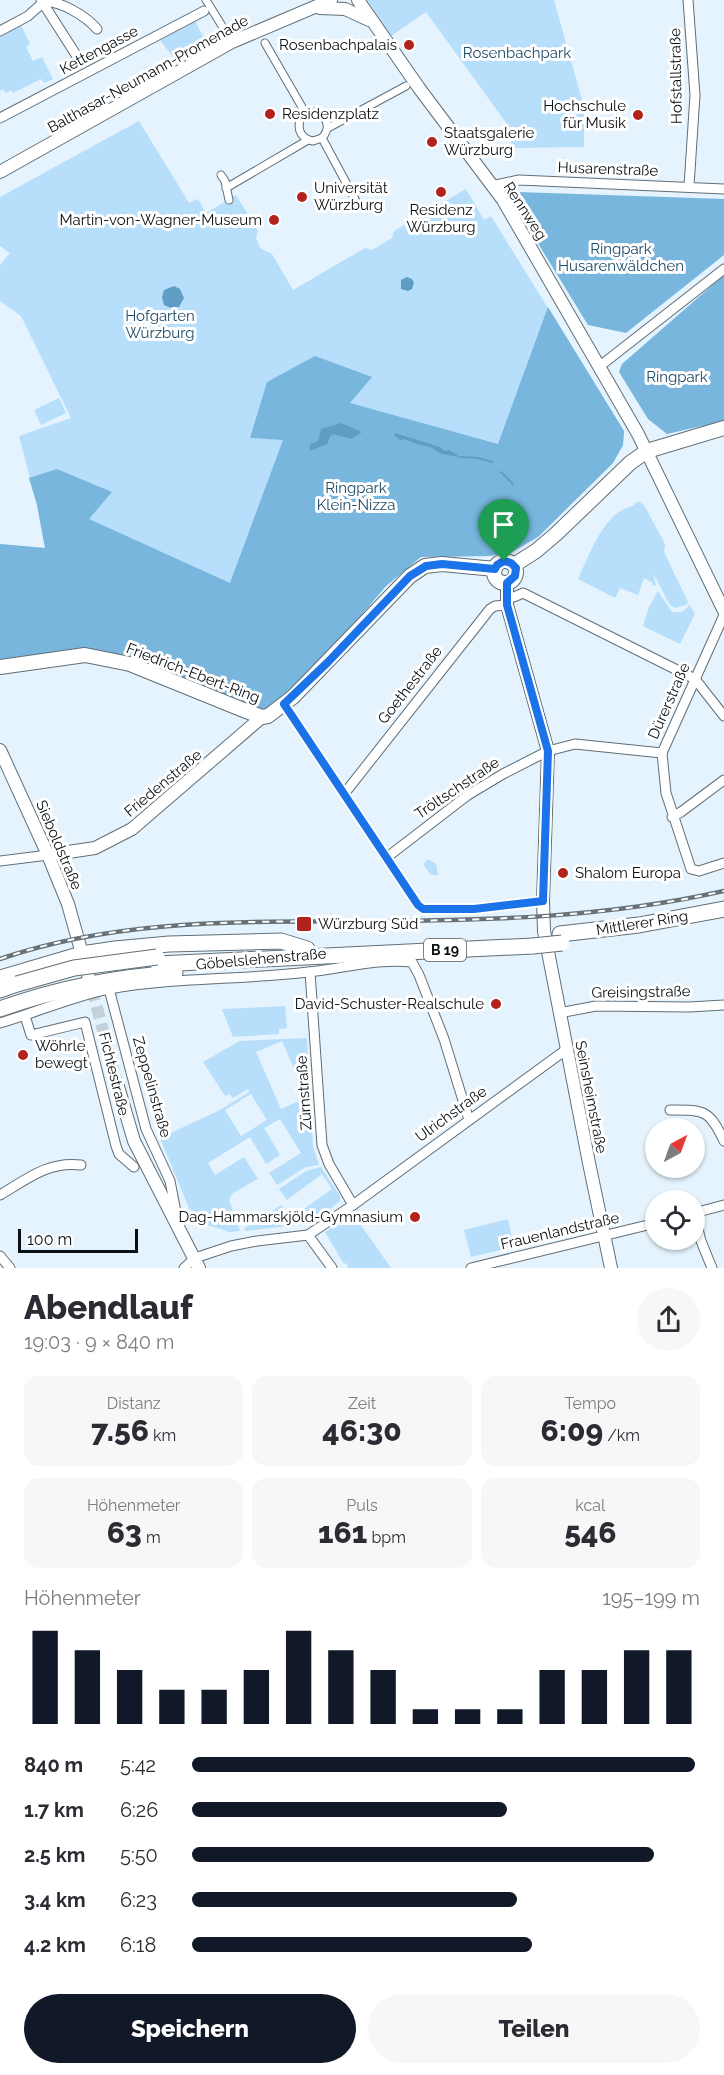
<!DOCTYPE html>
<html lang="de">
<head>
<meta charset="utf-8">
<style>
  :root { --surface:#fff; --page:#f7f7f7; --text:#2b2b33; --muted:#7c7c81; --accent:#111827 }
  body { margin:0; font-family:Raleway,sans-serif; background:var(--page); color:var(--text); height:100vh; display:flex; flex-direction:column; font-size:22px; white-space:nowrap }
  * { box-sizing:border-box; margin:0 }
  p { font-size:20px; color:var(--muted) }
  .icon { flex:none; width:33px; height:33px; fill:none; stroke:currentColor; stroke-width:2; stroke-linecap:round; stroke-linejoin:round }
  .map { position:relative; height:1268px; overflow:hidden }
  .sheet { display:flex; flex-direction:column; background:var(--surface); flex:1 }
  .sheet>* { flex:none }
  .needle { width:39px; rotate:41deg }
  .tools { position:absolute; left:645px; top:1118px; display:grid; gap:12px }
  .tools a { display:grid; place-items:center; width:60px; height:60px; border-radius:50%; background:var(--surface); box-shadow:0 2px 4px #0004; font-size:30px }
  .scale { position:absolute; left:18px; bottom:15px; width:120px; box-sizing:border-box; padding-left:6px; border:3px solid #0b1013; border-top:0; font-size:16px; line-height:21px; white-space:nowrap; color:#0b1013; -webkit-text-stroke:4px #fff; paint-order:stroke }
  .pin { position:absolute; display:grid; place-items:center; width:51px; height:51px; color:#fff; margin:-62px -26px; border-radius:50% 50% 50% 0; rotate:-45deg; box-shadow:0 0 6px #0007 }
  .pin .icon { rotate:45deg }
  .round { display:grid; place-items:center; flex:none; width:63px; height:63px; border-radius:32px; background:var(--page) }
  .summary { display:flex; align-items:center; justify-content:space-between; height:102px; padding:0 24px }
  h1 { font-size:33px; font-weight:800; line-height:45px }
  .figures { display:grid; grid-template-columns:repeat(3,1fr); gap:9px; height:102px; padding:6px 24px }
  .figures div { display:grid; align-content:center; border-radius:15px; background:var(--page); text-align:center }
  .figures b { font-size:30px; font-weight:800 }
  .figures small { font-size:16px; font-weight:400 }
  .figures p { font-size:16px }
  .chart { height:168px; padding:12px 24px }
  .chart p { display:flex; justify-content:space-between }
  .chart svg { width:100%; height:108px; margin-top:6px; stroke:var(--accent); stroke-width:6 }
  .action { display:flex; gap:12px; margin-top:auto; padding:12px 24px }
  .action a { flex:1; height:69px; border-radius:36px; background:var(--accent); color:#fff; font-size:24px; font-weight:800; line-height:69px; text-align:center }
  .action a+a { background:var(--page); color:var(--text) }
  ul { padding:0 24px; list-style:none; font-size:20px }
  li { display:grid; grid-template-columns:96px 72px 1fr; align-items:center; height:45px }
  li i { height:15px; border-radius:8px; background:var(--accent) }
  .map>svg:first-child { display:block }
</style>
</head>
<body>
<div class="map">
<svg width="724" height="1268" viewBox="0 0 724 1268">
  <rect width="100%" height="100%" fill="#e4f3fd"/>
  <g fill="#b7dffb" fill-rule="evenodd">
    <polygon points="367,0 554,0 584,107 584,147 511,148 512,131 426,12 391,36"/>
    <polygon points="195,21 205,40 173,57 160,40"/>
    <polygon points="20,23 30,44 26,47 33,61 42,57 53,79 44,83 41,79 13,93 11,90 6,93 3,89 0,91 0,33"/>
    <polygon points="139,121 189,203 198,199 206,213 236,195 258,231 256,238 260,248 272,254 293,290 365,248 372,250 392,238 394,231 466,189 484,220 491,216 624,431 623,445 613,463 538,537 512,552 489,556 421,557 386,586 301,687 0,544 45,548 37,505 19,436 71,418 21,316 0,301 0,265 10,253 0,246 0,197"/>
    <polygon points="59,398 66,413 41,425 34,410"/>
    <path d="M638,501L644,505L665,544L664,552L688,602L686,605L675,608L670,605L653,573L656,585L652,586L653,583L644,578L638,595L620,588L615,598L578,579C589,556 604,511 633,506Z"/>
    <polygon points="658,591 672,612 682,612 690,605 695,614 680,644 643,626 649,607"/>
    <polygon points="428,859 436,864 438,875 431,875 423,864"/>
    <polygon points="285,1006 287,1028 279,1029 279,1034 233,1037 222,1009"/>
    <path d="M307,1038L310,1095L306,1096L282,1041L256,1052L281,1109L297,1102L310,1100L313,1147L319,1165L306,1167L277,1185L269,1173L301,1153L280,1119L264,1128L280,1155L266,1164L250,1137L208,1163L215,1175L244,1157L258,1179L233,1193L229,1200L240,1231L229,1232L208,1225L189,1208L160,1138L220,1110L249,1092L248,1089L233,1098L230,1094L225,1096L203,1062L240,1041ZM251,1094L267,1120L241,1136L225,1110Z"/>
    <polygon points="321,1167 340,1196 340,1201 312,1223 246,1231 244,1228 255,1223 281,1205 291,1218 332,1189 322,1174 287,1200 279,1189 306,1171"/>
    <polygon points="353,1214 391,1268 348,1268 347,1263 344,1264 325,1232"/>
    <polygon points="508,1219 514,1247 471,1257 464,1230"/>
  </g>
  <g fill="#78b6de">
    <polygon points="518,192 724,199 724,255 626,333 588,325 515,206"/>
    <polygon points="724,275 724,421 667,434 648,419 619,372 622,364"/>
    <polygon points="548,307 624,431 623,445 613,463 538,537 512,552 489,556 421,557 386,586 301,687 268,715 134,660 0,661 0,544 45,548 37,505 29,478 57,469 112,492 89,519 230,583 283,440 250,438 267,382 315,356 372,377 350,403 498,444"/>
  </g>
  <g fill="#609dc4">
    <polygon points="407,277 412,279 414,283 412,289 408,291 401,289 401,280"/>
    <polygon points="174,286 180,289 184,298 179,307 171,308 164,305 162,297 164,290"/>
    <polygon points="341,423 362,432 351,439 334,434 330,436 327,444 310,451 310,444 318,441 321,429"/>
    <polygon points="395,433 440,447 445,451 449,450 460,457 442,454 430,447 420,445 404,439 400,440 394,435"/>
  </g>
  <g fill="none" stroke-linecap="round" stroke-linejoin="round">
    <g stroke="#609dc4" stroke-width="2">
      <polyline points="460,457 478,458 492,462"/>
      <polyline points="501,472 513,484"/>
    </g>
    <polyline stroke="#c3d1da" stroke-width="12" stroke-dasharray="12 6" stroke-linecap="butt" points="92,989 117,1083"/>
    <defs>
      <g id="pedestrian">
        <polyline points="206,0 227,34"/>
        <polyline points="226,32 237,28"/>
        <polyline points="265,43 306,114"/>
        <path d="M300,120C297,131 302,139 313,141L322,138C331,128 328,116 315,112"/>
        <polyline points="328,128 406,86"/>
        <polyline points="322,138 357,203"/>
        <polyline points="221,175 225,181 229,200"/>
        <polyline points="226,188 308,140"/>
      </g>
      <g id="minor">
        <polyline points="41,0 80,61"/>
        <polyline points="688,0 695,95 689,186"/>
        <path d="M44,2C60,0 87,17 97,29"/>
        <polyline points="0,31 28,16 46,0"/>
        <polyline points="0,118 204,11"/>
        <polyline points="491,186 519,180 724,189"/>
        <polyline points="600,366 724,269"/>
        <polyline points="507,596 514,597 523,593 695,679 724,716"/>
        <polyline points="724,615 662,753 666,793 691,869 699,871 724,863"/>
        <polyline points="284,704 418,905 423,909 474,909 543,901"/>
        <polyline points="344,794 490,609 495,606 507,605"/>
        <polyline points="672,817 681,812 724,780"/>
        <polyline points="386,858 468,795 503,774 548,751 575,744 662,753"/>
        <polyline points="0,861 48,855"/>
        <polyline points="310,972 322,1145 329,1164 353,1205"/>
        <polyline points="109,989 146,1129 170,1181 178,1222"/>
        <polyline points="559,1013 596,1006 689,1007 724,1005"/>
        <polyline points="25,1016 31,1035 85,1022 116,1146 119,1154 134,1167"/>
        <path d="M0,1023C35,1013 73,996 109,989C174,977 242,980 308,972C341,969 379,958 412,962L419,975L444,1039L469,1120"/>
        <path d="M670,1110C704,1110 709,1109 724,1141"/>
        <path d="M0,1195C27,1179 48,1161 81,1165"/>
        <polyline points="694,1213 724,1205"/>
        <polyline points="694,1214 701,1241 712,1268"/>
        <polyline points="308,1235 332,1268"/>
        <polyline points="0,1256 10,1268"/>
        <polyline points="184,1268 195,1258 231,1246 257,1241 308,1235 353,1205 567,1049"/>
        <polyline points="471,1268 656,1223"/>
      </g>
      <g id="tertiary">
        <polyline points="358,0 419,88 503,200 638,434 724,611"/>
        <polyline points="320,8 345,9 369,20"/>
        <polyline points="0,172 232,42 331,0"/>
        <polyline points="507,583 507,605 548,751 543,901 544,931 589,1163 611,1268"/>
        <polyline points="0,750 48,855 68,904 92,989"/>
        <polyline points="48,855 95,848 132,829 262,717"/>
        <polyline points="117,1083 134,1141 199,1268"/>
      </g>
      <g id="secondary">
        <circle cx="505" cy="572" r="11"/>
        <polyline points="514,565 536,551 556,534 630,463 647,451 724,428"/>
        <polyline points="0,667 85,655 130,664 246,711 262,717 268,716 293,697 410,576 425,566 442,564 495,569"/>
      </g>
      <g id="primary">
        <polyline points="560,934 639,925 724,909"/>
        <polyline points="158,964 533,946"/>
        <polyline points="0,978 82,954 115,949 169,944 281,941 307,949"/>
        <polyline points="0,990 17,984"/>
        <path d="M0,1009C56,989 115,977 175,973"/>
      </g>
    </defs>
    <use href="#pedestrian" stroke="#616e77" stroke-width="9"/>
    <use href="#minor" stroke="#616e77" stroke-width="11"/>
    <use href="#tertiary" stroke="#616e77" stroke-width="14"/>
    <use href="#secondary" stroke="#616e77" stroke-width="16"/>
    <use href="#primary" stroke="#616e77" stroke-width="17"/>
    <use href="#pedestrian" stroke="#fff" stroke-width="7"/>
    <use href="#minor" stroke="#fff" stroke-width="9"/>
    <use href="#tertiary" stroke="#fff" stroke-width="12"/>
    <use href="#secondary" stroke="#fff" stroke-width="14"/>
    <use href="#primary" stroke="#fff" stroke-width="15"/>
    <defs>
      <path id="rail" d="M0,959C122,917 254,922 382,921C499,920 608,917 724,891"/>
    </defs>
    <use href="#rail" stroke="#687278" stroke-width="4.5"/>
    <use href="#rail" stroke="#fff" stroke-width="2" stroke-dasharray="7" stroke-linecap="butt"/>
    <defs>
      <g id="primary-bridge">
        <polyline points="533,946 562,943"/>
        <polyline points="17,984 74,968 157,957"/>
      </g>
    </defs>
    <use href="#primary-bridge" stroke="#616e77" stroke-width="17" stroke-linecap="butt"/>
    <use href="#primary-bridge" stroke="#fff" stroke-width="15"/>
  </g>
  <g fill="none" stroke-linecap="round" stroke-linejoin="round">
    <defs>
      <polygon id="route" points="504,561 511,563 516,568 515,576 507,583 507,605 548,751 543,901 474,909 423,909 418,905 284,704 328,662 410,576 426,566 442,564 495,569 497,565"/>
    </defs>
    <use href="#route" stroke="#fff" stroke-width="12"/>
    <use href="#route" stroke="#1a73e8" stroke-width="8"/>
  </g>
  <g fill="#b3231e" stroke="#fff" stroke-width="2">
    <circle cx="409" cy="45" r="6"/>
    <circle cx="270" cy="114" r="6"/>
    <circle cx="638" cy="115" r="6"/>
    <circle cx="432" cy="142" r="6"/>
    <circle cx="441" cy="192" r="6"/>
    <circle cx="302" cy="197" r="6"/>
    <circle cx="274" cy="220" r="6"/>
    <circle cx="563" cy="873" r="6"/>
    <rect x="296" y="916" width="16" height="16" rx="3"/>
    <circle cx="496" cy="1004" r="6"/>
    <circle cx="23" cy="1055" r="6"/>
    <circle cx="415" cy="1217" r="6"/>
  </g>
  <g text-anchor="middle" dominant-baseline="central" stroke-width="6" stroke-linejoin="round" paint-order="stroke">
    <rect fill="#fff" stroke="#54585a" stroke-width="1.5" x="424" y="939" width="42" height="22" rx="4.5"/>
    <g font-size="14" font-weight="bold" fill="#0b1013">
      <text x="445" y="950">B 19</text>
    </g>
    <g font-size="15" fill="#0b1013" stroke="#fff" text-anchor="start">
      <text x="397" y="45" text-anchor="end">Rosenbachpalais</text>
      <text x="626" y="106" text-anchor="end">Hochschule<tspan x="626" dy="17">für Musik</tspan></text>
      <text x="282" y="114">Residenzplatz</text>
      <text x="444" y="133">Staatsgalerie<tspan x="444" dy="17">Würzburg</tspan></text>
      <text x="314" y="188">Universität<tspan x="314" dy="17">Würzburg</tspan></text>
      <text x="441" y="210" text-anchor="middle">Residenz<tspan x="441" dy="17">Würzburg</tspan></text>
      <text x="262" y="220" text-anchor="end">Martin-von-Wagner-Museum</text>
      <text x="575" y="873">Shalom Europa</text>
      <text x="318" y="924">Würzburg Süd</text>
      <text x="484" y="1004" text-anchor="end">David-Schuster-Realschule</text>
      <text x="35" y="1046">Wöhrle<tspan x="35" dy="17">bewegt</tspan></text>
      <text x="403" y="1217" text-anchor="end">Dag-Hammarskjöld-Gymnasium</text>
    </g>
    <g font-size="15" fill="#0b1013" stroke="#fff">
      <text transform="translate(99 50) rotate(-28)">Kettengasse</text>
      <text transform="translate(148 74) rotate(-29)">Balthasar-Neumann-Promenade</text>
      <text transform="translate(676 76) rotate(-91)">Hofstallstraße</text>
      <text transform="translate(608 169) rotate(2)">Husarenstraße</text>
      <text transform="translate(525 211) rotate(57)">Rennweg</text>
      <text transform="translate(193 673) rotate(21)">Friedrich-Ebert-Ring</text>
      <text transform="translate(410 685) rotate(-52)">Goethestraße</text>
      <text transform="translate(669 701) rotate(-66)">Dürerstraße</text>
      <text transform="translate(163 783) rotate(-40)">Friedenstraße</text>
      <text transform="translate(457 788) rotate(-34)">Tröltschstraße</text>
      <text transform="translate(59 845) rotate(67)">Sieboldstraße</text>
      <text transform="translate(642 923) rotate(-9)">Mittlerer Ring</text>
      <text transform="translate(261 959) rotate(-5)">Göbelslehenstraße</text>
      <text transform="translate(641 992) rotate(-1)">Greisingstraße</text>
      <text transform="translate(114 1074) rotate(76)">Fichtestraße</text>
      <text transform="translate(152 1087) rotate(74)">Zeppelinstraße</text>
      <text transform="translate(304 1093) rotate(-94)">Zürnstraße</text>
      <text transform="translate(591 1097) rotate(79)">Seinsheimstraße</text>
      <text transform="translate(451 1114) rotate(-36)">Ulrichstraße</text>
      <text transform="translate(560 1231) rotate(-13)">Frauenlandstraße</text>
    </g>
    <g font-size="15" fill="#1c4b67" stroke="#fff">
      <text x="517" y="53">Rosenbachpark</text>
      <text x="621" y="249">Ringpark<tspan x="621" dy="17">Husarenwäldchen</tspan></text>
      <text x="160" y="316">Hofgarten<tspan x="160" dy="17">Würzburg</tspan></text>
      <text x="677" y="377">Ringpark</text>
      <text x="356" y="488">Ringpark<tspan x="356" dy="17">Klein-Nizza</tspan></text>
    </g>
  </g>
</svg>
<div class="tools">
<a><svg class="needle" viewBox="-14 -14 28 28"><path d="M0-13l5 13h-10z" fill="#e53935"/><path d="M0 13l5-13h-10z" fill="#7c7c81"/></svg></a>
<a><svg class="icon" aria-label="locate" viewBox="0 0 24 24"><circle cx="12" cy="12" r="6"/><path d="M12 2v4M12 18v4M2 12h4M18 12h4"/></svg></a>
</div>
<div class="scale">100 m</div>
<div class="pin" style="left:504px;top:561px;background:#1e9e55"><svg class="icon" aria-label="arrive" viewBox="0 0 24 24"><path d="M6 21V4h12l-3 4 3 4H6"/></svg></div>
</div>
<section class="sheet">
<div class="summary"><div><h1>Abendlauf</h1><p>19:03 · 9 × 840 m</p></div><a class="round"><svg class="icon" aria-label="share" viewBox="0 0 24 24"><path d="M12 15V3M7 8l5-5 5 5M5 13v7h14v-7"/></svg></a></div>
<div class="figures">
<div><p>Distanz</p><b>7.56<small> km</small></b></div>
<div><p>Zeit</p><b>46:30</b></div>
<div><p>Tempo</p><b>6:09<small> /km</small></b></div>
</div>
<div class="figures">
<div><p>Höhenmeter</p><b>63<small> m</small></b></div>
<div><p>Puls</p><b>161<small> bpm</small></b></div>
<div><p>kcal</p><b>546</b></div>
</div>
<div class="chart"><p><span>Höhenmeter</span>195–199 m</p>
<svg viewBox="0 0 160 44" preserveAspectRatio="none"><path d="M5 44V6M15 44V14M25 44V22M35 44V30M45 44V30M55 44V22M65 44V6M75 44V14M85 44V22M95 44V38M105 44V38M115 44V38M125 44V22M135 44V22M145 44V14M155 44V14"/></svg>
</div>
<ul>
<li><b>840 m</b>5:42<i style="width:99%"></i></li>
<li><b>1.7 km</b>6:26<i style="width:62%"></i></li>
<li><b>2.5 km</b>5:50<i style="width:91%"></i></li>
<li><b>3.4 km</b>6:23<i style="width:64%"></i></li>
<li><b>4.2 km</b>6:18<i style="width:67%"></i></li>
</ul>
<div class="action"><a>Speichern</a><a>Teilen</a></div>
</section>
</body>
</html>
